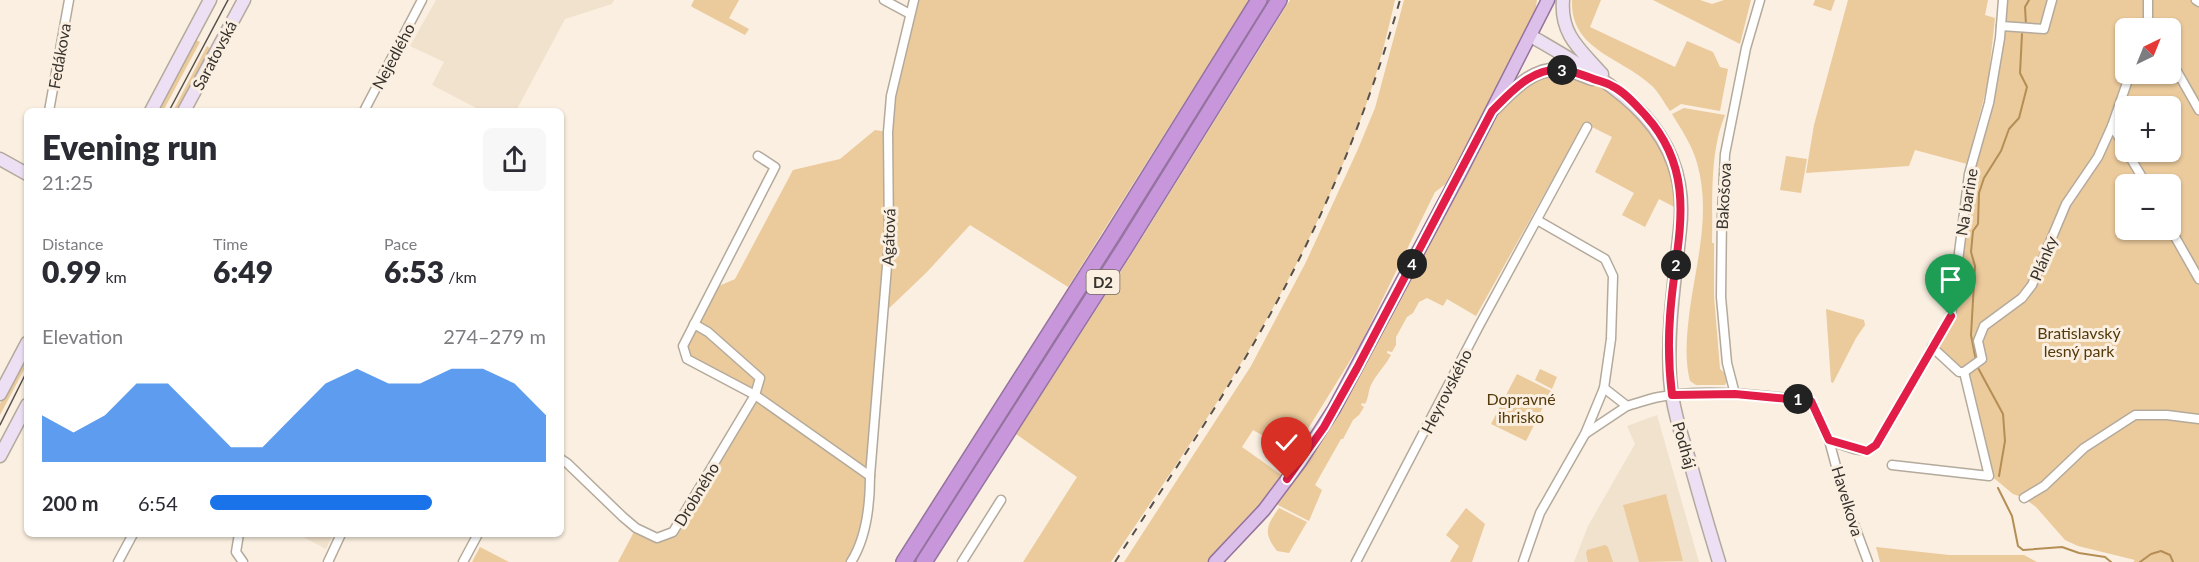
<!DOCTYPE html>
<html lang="en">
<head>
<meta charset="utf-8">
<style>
  :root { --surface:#fff; --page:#f7f7f7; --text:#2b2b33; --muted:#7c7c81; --accent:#1a73e8 }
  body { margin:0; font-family:Lato,sans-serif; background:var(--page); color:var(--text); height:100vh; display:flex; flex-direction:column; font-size:22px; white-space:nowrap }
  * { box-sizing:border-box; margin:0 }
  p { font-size:20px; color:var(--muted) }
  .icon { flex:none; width:33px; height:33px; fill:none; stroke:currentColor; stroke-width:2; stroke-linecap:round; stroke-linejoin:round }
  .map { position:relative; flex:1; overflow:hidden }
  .panel { position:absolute; left:24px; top:108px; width:540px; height:429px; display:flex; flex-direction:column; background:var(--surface); border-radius:9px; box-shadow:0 2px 4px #0004 }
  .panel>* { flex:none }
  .needle { width:39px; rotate:43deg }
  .fabs { position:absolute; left:2115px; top:18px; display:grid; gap:12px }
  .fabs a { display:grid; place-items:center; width:66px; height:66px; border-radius:9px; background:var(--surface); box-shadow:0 2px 4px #0004; font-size:30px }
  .pin { position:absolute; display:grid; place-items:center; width:51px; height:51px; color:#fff; margin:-62px -26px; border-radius:50% 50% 50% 0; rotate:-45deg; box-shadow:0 0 6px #0007 }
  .pin .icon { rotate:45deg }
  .km { position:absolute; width:30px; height:30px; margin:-15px; border-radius:50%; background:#222; color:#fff; font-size:16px; line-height:30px; text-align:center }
  .round { display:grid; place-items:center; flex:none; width:63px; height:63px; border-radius:9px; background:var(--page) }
  .summary { display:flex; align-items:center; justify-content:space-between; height:102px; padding:0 18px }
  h1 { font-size:33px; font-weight:800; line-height:45px }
  .figures { display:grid; grid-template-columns:repeat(3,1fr); gap:9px; height:102px; padding:6px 18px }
  .figures div { display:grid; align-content:center }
  .figures b { font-size:30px; font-weight:800 }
  .figures small { font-size:16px; font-weight:400 }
  .figures p { font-size:16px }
  .chart { height:168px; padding:12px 18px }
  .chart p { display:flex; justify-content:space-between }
  .chart svg { width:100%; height:108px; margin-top:6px; fill:var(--accent); opacity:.7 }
  ul { padding:0 18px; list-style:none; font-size:20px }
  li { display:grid; grid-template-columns:96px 72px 1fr; align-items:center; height:45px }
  li i { height:15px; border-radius:8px; background:var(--accent) }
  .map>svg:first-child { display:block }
</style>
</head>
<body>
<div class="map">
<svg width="2199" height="562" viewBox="0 0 2199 562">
  <rect width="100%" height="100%" fill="#faefe0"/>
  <g fill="#f1e2cd">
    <polygon points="436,0 614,0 612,4 565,19 516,111 482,111 432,85 444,62 410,46"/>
    <polygon points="1657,415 1699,562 1574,562 1588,526 1635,444 1627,426"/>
    <polygon points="298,534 333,534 326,549"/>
  </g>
  <g fill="#ebca9c" fill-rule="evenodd">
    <polygon points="694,0 739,0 729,18 749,29 745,35 694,8 691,6"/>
    <polygon points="914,0 1249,0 1068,287 970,225 927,272 883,314 870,502 851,562 618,562 636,528 657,538 673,532 755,396 687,359 683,346 712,289 735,279 793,170 840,159 875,130 888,132 891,96"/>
    <path d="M1290,0H1395C1387,35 1378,71 1366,105C1334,193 1291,280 1243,360C1202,429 1155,495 1111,562H1023L1077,477L1016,434L1130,257Z"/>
    <path d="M1404,0H1537L1531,36L1493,109L1509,94L1553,70L1613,86L1663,140L1682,211L1659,199L1645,227L1622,215L1634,193L1595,172L1612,137L1584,123L1476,316L1447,299L1443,306L1427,298L1419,302L1413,313L1407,317L1396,337V345L1392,352L1387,351V353L1391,355C1385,366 1377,373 1371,385C1368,391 1369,397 1365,404L1362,403L1361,405L1364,407L1359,415L1353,420L1343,439H1341L1315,485L1322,490L1309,521L1278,505L1273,499L1215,562H1124L1251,366L1306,262L1358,149L1375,108ZM1459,174L1312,445L1287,479L1242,447L1253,430L1293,453L1361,343L1435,192Z"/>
    <path d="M1572,0H1601L1590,27L1675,67L1687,41L1713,52L1720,67L1728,69L1720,111L1681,104L1670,111C1664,103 1659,92 1651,85C1621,57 1570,50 1572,0Z"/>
    <polygon points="1653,0 1700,0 1712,4 1724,0 1751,0 1740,44"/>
    <polygon points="1815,0 1835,0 1831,11 1813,5"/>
    <polygon points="1848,0 1988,0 1985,15 1995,18 1988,82 1967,164 1915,150 1909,166 1806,173 1814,125"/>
    <path d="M2006,0H2199V562H2133L2135,560L2078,546L2065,540L2036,507L2024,498L2013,494L1995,479L1989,476L1964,372L1932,347L1951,316L1970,168L1994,104ZM2126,28H2170V74H2126ZM2126,106H2170V152H2126ZM2126,184H2170V230H2126Z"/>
    <polygon points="196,40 200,42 163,111 160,111 167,92"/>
    <polygon points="207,46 211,49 178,111 173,111"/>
    <path d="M1684,108L1725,115C1709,154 1713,201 1712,243H1714V296L1720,369L1729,376L1725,385H1696L1690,381C1684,358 1687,332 1690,308C1697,260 1711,211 1697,163C1692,145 1681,129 1672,114Z"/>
    <polygon points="1786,156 1807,159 1801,193 1780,190"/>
    <polygon points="1826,309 1864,320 1865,325 1856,338 1833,383 1831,382"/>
    <polygon points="27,353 27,364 0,415 0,404"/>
    <polygon points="1540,369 1557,377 1552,389 1535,380"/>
    <polygon points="1517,374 1551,391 1526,441 1491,424"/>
    <polygon points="1666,494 1683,561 1639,562 1623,505"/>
    <path d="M1279,508L1307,522L1289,553L1277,551C1263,533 1266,526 1279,508Z"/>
    <polygon points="1466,508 1485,524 1472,562 1450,562 1459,546 1446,535"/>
    <polygon points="1605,545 1608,547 1613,562 1588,562 1586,553 1587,550"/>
    <polygon points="480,547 509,562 472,562"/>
    <polygon points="1876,547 1949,555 2024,555 2037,562 1880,562"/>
  </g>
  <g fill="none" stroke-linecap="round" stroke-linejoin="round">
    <g stroke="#b48e55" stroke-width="2">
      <polyline points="2026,25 2025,7 2029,0"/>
      <polyline points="1976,361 1971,335 1975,266 1971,252 1973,231 1978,224 1979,193 1984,178 2001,151 2009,129 2019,118 2027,87 2020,73 2022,34"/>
      <polyline points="1977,366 2003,414 2005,441 1999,476"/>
      <polyline points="1998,488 2012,516 2018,546 2023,550 2062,547 2079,553 2105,557 2111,562"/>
      <polyline points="2140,562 2151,554 2161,551 2170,555 2173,562"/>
    </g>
    <defs>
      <g id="street">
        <polyline points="884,0 910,14"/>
        <polyline points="2196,0 2199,2"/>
        <polyline points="2001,26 2044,29 2052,0"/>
        <polyline points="2145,28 2148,19 2148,0"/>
        <polyline points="2170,59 2199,110"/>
        <polyline points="49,111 69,0"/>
        <polyline points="364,111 422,0"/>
        <polyline points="2112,126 2126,149"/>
        <polyline points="2127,152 2146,184"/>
        <polyline points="758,156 775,167 683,346 687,359 755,395 870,476"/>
        <polyline points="2170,228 2199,279"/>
        <polyline points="1964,372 1982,359 1978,341 1984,326 2022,298 2032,285 2066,204 2098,157 2112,126 2130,74"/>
        <path d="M1604,388L1627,406C1638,403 1648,399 1659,397C1703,388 1766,395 1811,401L1829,440L1845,500L1868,562"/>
        <polyline points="1735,394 1727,363 1721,297 1722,213 1725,154 1746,48 1760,0"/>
        <polyline points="1585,434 1627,406"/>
        <path d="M1829,440C1844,445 1864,457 1876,445L1951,316L1969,174L1989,103L2000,38L2003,0"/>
        <polyline points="561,459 567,463 623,517 636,528 657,538 673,532 755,395 760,378 708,332 694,324"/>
        <polyline points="1892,465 1989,476 1964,372 1959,372 1932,347"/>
        <polyline points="2024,498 2044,486 2084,448 2135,415 2167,415 2199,419"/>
        <polyline points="239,534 236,552 243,562"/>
        <polyline points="118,562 133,534"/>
        <polyline points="328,562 341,534"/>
        <polyline points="463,562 478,534"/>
        <path d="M851,562C867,537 870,505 870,476L889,241L888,132L891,96L914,0"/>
        <polyline points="962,562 1001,500"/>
        <polyline points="1356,562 1479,326 1587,127"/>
        <polyline points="1523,562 1540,513 1585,434 1604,388 1611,339 1613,276 1605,259 1537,220"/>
      </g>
      <g id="secondary">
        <path d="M1563,0C1560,35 1581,50 1602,74"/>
        <path d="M1531,36C1609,82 1692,124 1680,229C1675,279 1667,328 1670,378C1672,407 1681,434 1690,462C1699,495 1709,529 1719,562"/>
        <path d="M1495,108C1513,89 1536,65 1565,70C1574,71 1583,76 1592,79"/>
        <polyline points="151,111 210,0"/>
        <polyline points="184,111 244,0"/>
        <polyline points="0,159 27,174"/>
        <polyline points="0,394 27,343"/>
        <polyline points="0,456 27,405"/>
      </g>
      <polyline id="primary" points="1215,562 1264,510 1300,462 1334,409 1460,173 1548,0"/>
      <g id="highway">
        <polyline points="904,562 1111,237 1259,0"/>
        <polyline points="924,562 1126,246 1279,0"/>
      </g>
    </defs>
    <use href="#street" stroke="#b4aa9c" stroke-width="11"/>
    <use href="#secondary" stroke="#b4aa9c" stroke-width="15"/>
    <use href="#primary" stroke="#94739e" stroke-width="15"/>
    <use href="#highway" stroke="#94739e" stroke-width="18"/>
    <use href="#street" stroke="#fff" stroke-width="8"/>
    <use href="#secondary" stroke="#eee0f4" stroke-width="12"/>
    <use href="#primary" stroke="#ddc0e9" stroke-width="12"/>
    <use href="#highway" stroke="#c796db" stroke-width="15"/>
    <g stroke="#57514b" stroke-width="1.5">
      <polyline points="169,111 228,0"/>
      <polyline points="0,425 27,371"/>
    </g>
    <path stroke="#57514b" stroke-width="2" stroke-dasharray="8 8" stroke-linecap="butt" d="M1115,562C1168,479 1225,397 1272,311C1326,213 1369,108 1400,0"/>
  </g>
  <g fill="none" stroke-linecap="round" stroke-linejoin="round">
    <defs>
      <path id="route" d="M1287,479L1324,427L1357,368L1492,111C1511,92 1534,65 1565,70C1573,71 1582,75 1591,78C1598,81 1606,82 1612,86C1625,92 1637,106 1646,116C1702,178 1674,245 1670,317C1668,343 1669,370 1672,395L1735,394L1811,401L1829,440L1867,451L1876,445L1951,316"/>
    </defs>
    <use href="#route" stroke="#fff" stroke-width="12"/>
    <use href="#route" stroke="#e11d48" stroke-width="8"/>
  </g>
  <g text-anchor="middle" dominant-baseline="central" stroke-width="6" stroke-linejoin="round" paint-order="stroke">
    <rect fill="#faefe0" stroke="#716b63" stroke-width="1.5" x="1086.5" y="270" width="33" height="24" rx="4.5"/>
    <g font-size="15" font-weight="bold" fill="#36322d">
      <text x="1103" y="282">D2</text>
    </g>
    <g font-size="16" fill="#36322d" stroke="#faefe0">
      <text transform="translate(214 55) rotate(-62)">Saratovská</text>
      <text transform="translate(59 56) rotate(-80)">Fedákova</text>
      <text transform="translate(393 56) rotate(-62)">Nejedlého</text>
      <text transform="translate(1723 196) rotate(-87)">Bakošova</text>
      <text transform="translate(1966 202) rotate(-81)">Na barine</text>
      <text transform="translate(888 237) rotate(-88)">Agátová</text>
      <text transform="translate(2043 258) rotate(-67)">Plánky</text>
      <text transform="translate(1446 391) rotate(-63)">Heyrovského</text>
      <text transform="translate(1685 445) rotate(74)">Podháj</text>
      <text transform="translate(696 494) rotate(-59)">Drobného</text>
      <text transform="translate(1848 501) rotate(73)">Havelkova</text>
    </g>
    <g font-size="16" fill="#54390a" stroke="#faefe0">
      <text x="2079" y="332">Bratislavský<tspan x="2079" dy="18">lesný park</tspan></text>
      <text x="1521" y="398">Dopravné<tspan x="1521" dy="18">ihrisko</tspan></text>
    </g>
  </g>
</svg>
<div class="fabs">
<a><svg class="needle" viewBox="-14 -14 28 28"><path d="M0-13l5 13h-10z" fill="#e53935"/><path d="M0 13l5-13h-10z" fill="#7c7c81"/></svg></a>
<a>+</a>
<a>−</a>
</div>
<div class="pin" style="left:1951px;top:316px;background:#1e9e55"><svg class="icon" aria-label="arrive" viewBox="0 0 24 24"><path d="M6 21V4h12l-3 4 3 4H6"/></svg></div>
<div class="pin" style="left:1287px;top:479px;background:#d93025"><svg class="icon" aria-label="check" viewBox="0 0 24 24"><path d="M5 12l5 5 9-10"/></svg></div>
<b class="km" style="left:1798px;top:399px">1</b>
<b class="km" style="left:1676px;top:265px">2</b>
<b class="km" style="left:1562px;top:70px">3</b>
<b class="km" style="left:1412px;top:264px">4</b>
<section class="panel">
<div class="summary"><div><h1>Evening run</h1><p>21:25</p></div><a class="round"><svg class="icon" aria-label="share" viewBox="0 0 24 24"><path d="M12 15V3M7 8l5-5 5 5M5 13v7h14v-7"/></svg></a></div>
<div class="figures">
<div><p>Distance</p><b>0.99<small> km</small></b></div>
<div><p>Time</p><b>6:49</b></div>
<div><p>Pace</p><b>6:53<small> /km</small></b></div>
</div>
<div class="chart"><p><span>Elevation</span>274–279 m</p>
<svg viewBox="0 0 160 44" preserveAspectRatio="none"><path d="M0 44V25L10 32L20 25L30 12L40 12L50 25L60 38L70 38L80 25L90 12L100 6L110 12L120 12L130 6L140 6L150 12L160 25V44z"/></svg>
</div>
<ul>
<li><b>200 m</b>6:54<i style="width:66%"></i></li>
</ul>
</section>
</div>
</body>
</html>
